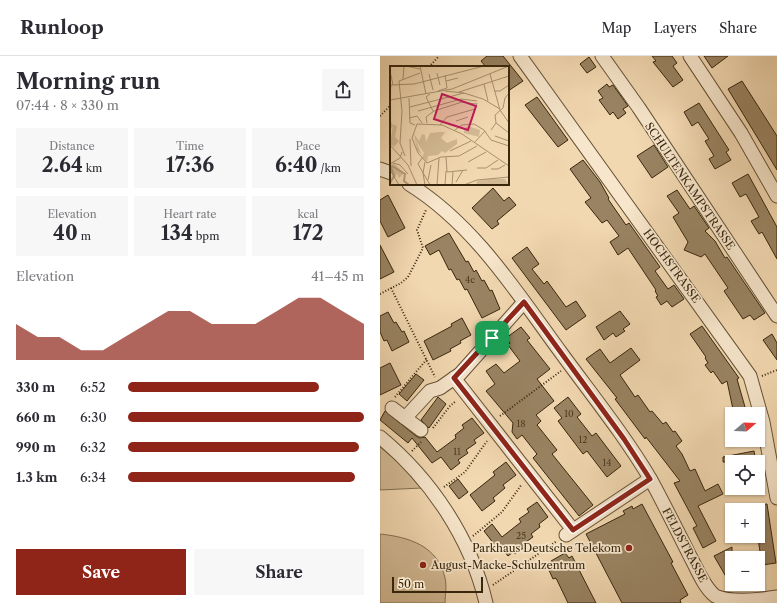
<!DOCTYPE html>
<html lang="en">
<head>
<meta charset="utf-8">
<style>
  :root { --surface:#fff; --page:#f7f7f7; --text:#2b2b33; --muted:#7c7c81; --line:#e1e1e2; --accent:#8f2418 }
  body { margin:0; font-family:"Libre Caslon Text",serif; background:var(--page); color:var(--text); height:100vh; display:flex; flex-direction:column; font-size:15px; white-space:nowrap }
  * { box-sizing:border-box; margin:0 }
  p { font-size:13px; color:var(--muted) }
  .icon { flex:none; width:22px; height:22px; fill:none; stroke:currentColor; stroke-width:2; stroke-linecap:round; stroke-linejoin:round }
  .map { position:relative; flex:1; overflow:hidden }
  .drawer { display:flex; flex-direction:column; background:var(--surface); width:380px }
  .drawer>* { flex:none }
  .needle { width:26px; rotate:71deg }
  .fabs { position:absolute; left:345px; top:351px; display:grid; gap:8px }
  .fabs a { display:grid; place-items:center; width:40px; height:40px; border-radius:0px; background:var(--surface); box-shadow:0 1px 3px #0004; font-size:20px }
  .scale { position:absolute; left:12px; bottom:10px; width:91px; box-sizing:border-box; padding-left:4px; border:2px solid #38260d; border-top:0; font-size:11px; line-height:14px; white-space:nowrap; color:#38260d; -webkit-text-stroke:3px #f7e6cc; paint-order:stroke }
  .pin { position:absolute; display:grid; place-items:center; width:34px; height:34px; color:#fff; margin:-17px; border-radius:8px; box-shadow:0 2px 6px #0006 }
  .round { display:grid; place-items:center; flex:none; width:42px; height:42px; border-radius:0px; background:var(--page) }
  .headline { display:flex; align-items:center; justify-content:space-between; height:68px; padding:0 16px }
  h1 { font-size:22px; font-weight:700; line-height:30px }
  .stats { display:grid; grid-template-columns:repeat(3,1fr); gap:6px; height:68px; padding:4px 16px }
  .stats div { display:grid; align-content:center; border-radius:0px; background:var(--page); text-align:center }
  .stats b { font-size:20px; font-weight:700 }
  .stats small { font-size:11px; font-weight:400 }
  .stats p { font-size:11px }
  .chart { height:112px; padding:8px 16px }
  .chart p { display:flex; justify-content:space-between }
  .chart svg { width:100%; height:72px; margin-top:4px; fill:var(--accent); opacity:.7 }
  .primary-button { display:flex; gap:8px; margin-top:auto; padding:8px 16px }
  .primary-button a { flex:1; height:46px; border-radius:0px; background:var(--accent); color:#fff; font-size:16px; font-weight:700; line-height:46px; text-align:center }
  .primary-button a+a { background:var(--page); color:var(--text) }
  ul { padding:0 16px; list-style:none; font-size:13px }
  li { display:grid; grid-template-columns:64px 48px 1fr; align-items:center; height:30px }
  li i { height:10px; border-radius:5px; background:var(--accent) }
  header { display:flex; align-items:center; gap:24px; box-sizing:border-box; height:56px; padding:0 20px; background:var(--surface); border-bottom:1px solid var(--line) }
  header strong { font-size:19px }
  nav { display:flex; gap:22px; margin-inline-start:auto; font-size:14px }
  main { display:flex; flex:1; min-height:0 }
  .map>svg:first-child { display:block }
</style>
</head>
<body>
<header>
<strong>Runloop</strong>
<nav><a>Map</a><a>Layers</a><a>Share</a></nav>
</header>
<main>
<section class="drawer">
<div class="headline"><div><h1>Morning run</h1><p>07:44 · 8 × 330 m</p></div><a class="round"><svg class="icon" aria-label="share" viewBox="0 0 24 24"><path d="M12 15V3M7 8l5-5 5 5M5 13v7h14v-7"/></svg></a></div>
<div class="stats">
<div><p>Distance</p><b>2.64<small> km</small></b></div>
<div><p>Time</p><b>17:36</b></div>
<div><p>Pace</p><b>6:40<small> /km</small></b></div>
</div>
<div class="stats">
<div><p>Elevation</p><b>40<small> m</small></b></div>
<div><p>Heart rate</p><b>134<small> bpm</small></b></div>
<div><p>kcal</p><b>172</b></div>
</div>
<div class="chart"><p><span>Elevation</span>41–45 m</p>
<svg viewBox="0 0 160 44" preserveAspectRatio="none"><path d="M0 44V22L10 30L20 30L30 38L40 38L50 30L60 22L70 14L80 14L90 22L100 22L110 22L120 14L130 6L140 6L150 14L160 22V44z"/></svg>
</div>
<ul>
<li><b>330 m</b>6:52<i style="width:81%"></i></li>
<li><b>660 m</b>6:30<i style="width:100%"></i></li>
<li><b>990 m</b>6:32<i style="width:98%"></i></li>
<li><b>1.3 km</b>6:34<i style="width:96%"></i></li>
</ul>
<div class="primary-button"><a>Save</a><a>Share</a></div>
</section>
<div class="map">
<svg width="397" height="547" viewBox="0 0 397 547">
  <rect width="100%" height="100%" fill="#f2d8b1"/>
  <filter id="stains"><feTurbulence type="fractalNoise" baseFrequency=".005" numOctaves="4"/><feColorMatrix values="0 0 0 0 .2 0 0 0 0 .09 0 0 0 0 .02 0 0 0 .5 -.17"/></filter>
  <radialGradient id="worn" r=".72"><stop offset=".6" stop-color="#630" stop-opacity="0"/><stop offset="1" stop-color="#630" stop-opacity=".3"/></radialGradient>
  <g fill="#d2ba95" stroke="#857051">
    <polygon points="0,391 24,411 42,432 0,434"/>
    <path d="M0,478C29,481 58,490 65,522C67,530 65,539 65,547H0Z"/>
  </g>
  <g fill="#998362" stroke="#38260d">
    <polygon points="107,0 123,0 143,25 128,35 128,11 106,11 101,5"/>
    <polygon points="272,0 292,0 297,7 293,10 303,24 293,31 273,6 276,5"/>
    <polygon points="324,0 348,0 332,12"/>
    <polygon points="209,1 216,11 207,17 200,8"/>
    <polygon points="362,25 397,80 397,114 348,33"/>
    <polygon points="227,28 229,31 233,29 248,50 243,53 246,57 238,63 233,56 230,59 219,44 223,42 218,35"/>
    <polygon points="157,41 188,84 178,91 145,49"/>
    <polygon points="319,47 349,94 346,96 351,104 335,113 329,103 334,100 325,85 329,83 318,66 312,70 304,56"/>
    <polygon points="274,89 288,111 272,122 257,100"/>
    <polygon points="203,104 220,126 229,142 228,143 246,169 249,167 280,211 275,215 288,233 294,229 304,243 292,251 287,245 281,249 276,241 278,240 275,235 276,234 248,192 238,199 230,186 239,180 227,164 222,167 205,146 211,142 190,113"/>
    <polygon points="368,118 397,171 397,203 382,176 379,178 371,165 379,161 366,138 360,141 352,127"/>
    <polygon points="113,132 124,145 129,141 136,149 117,165 119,168 112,173 92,152"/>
    <polygon points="297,134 310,153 314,150 329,172 325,175 335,185 345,202 347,201 385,257 374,264 370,259 363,263 344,235 348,232 325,198 321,201 304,194 308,186 293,161 299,157 287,140"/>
    <polygon points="8,139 25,172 8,181 0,165 0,144"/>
    <polygon points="69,177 86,206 88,205 94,216 96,214 102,225 104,224 110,235 112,234 120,253 102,262 87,233 85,234 79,223 77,224 71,213 69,214 59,194 50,199 45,190"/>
    <polygon points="0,189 14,216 0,223"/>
    <polygon points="147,191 159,208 152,213 164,228 167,225 186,251 196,245 206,260 186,274 132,202"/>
    <polygon points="240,255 250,268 243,273 245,275 236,281 233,277 224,284 216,271"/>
    <polygon points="8,256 14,267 16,266 22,276 24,275 29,286 12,295 7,284 4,285 0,276 0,260"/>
    <polygon points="82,262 91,279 80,285 81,287 70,293 71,295 53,304 44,285 72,270 71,268"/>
    <polygon points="322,270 359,322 357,323 367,358 354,358 347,325 342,328 333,315 331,317 325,309 328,307 325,302 326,301 310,278"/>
    <polygon points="141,271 150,282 147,284 170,313 157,323 174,345 156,359 161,365 157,369 177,394 172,398 213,449 199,460 153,402 157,398 142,379 137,383 132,376 133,367 106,335 115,328 106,315 116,308 124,317 140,305 128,289 130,287 126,282"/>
    <polygon points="392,278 397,287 397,304 383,284"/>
    <polygon points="251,292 260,304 240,319 255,341 258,339 270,356 272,355 283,368 286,366 293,376 295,375 302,385 296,390 302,398 310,415 315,413 325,435 338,428 343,438 318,450 336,485 323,492 313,472 317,470 294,427 300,425 266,381 265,383 235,343 237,342 206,303 220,293 230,307"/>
    <polygon points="10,307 21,329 0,339 0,312"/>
    <polygon points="36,318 44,324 27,345 19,338"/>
    <polygon points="58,341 66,348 49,372 41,364"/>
    <polygon points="188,341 201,358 197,361 212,380 216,377 241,410 227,421 207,395 203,398 178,365 182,362 174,352"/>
    <polygon points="5,355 36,380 40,382 45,381 57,396 76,382 75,379 84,372 82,369 92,362 104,377 94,384 96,387 86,394 88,397 78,404 80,407 71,414 61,401 52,407 32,382 28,387 0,364"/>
    <polygon points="374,395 376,406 343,406 343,401"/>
    <polygon points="126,406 136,419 123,429 125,432 113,442 115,445 102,455 90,439 115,419 113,416"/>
    <polygon points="78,423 88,436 79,443 69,430"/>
    <polygon points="157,446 168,461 159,468 160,471 151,478 153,481 143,488 145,491 135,498 133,496 128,500 120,490 117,492 104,475 112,468 122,481 141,466 139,463 149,456 147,453"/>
    <polygon points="262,448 293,506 291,507 308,539 300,544 301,547 242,547 206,478 245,458 243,455 252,450 253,453"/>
    <polygon points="387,448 396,507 382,509 378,482 378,449"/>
    <polygon points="352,491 352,531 334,500"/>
    <polygon points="185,497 189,502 192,500 216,547 188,547 176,522 173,523 168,512 173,510 171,505"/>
  </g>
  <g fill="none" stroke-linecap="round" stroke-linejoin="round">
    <defs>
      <g id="minor">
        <polyline points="140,0 370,320 383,366 397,442"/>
        <polyline points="222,0 259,52 397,260"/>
        <polyline points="310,0 361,77 397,140"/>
        <polyline points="0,113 11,117"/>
        <path d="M29,128C95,169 137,237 182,298C212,339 245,380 271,424C285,450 298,476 311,502C318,515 324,531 335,540C352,547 379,544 397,541"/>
        <polyline points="74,322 193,474"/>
        <polyline points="12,352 41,374"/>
        <polyline points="25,362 50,335 60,332 80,318 144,246"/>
        <path d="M0,381C51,423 91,483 106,547"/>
        <polyline points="186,479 270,423"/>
      </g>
    </defs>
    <use href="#minor" stroke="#665236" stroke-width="15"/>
    <g stroke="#38260d" stroke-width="2" stroke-dasharray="1 2" stroke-linecap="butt">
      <polyline points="49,11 59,0"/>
      <polyline points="0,60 11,49"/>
      <polyline points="11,232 55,321"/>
      <polyline points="0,238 21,227 28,221 43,192 37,174 46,154"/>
      <polyline points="382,320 397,314"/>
      <polyline points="15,341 47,303"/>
      <polyline points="120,360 181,315"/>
      <polyline points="53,372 70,350 76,345"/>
      <polyline points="32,395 41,386"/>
      <polyline points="64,431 85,416 107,385"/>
      <polyline points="93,480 122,456 142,428"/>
      <polyline points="113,529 177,485"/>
    </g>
    <use href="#minor" stroke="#f7e6cc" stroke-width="13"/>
  </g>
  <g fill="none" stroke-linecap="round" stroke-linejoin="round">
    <defs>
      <polygon id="route" points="144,246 244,383 270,423 193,474 74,322"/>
    </defs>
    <use href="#route" stroke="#fff" stroke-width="8"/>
    <use href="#route" stroke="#8f2418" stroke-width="5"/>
  </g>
  <g fill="#8f2418" stroke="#f7e6cc" stroke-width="1.5">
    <circle cx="249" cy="492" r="4"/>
    <circle cx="43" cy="509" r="4"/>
  </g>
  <g text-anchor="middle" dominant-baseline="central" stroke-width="3.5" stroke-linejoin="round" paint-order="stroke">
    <g font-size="9" fill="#503d22">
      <text x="90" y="223">4c</text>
      <text x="189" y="357">10</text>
      <text x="141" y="367">18</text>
      <text x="203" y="383">12</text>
      <text x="77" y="395">11</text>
      <text x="227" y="406">14</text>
      <text x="141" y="479">25</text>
    </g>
    <g font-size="11" fill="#38260d" stroke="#f7e6cc">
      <text transform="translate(310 130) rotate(56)">SCHULTENKAMPSTRASSE</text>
      <text transform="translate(292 210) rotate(54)">HOCHSTRASSE</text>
      <text transform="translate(305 489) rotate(62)">FELDSTRASSE</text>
    </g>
    <g font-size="11" fill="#38260d" stroke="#f7e6cc" text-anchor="end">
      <text x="241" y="492">Parkhaus Deutsche Telekom</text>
      <text x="51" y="509" text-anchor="start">August-Macke-Schulzentrum</text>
    </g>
  </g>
  <g transform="translate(10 10)">
    <rect width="119" height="119" fill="#f2d8b1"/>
    <path d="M2,56V59V58L7,60L5,71L9,75L4,81L0,78L3,59L0,65V58ZM78,60L90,64L89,71L74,67V63ZM50,66H55L51,72L57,77L67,73V78L55,87L52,85L48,89L38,90L37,96L32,91L34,87L25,73L32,89L27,84L24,68L29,75L32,68L35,69L36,76L40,67ZM3,97L14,107L9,112L7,107L5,112L0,102ZM98,113H115L119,119H86L87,115Z" fill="#d2ba95"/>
    <path fill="none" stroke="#b39b79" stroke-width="2" d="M0,98L4,110L0,117M2,100L15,108L14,115L19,119"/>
    <path fill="none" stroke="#a8916f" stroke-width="1" d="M16,0L30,3M30,0L36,28M0,5L3,19M47,7L50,19M39,8L43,24M100,8L110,44L119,57M13,13L14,0M56,15L68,12M94,18L98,35M48,25L57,22L55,9M55,25L74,27L93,33L110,43M104,25H110L119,19M69,26L119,10M40,28L36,31L43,45M0,29L1,19L24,18L94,0M19,32L20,57L25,59M0,34L62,23L119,0M20,41L74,27M28,45L71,33L87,35M19,52L27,50L32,57M66,55L78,51M37,57L36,51L44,45L72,36L86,38M106,57L119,67M50,59L57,51L85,43L87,37M65,64L72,59L84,58L94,64L101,74L119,80M101,64L106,57L105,49L113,42L115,32L119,27M105,70L119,75M22,72L27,58L52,59L72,68L119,100M22,72L28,87L37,97L51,91L69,90L87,80M20,73L21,100M84,77L95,65M0,79L18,99L27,119M60,85L81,75M15,90L10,77L12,45L9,15L30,7M56,91L57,106L77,104M32,92L28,98L40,119M78,96L96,86M3,97L10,99L18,108M0,98L10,92L12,86M87,102H96L108,94M101,103H108L115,99M0,104L9,119M38,114L41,99M66,116L73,104M35,119L33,107L35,96M47,119L49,92M55,119L56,105M62,119L63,106M74,119L87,114L119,111"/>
    <path fill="#c2185b" fill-opacity="0.15" stroke="#c2185b" stroke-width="2" d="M52,28L86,40L78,64L44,53Z"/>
    <rect width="119" height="119" fill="none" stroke="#38260d" stroke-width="2"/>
  </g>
  <rect width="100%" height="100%" filter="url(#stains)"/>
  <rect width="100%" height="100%" fill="url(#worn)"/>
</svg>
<div class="fabs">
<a><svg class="needle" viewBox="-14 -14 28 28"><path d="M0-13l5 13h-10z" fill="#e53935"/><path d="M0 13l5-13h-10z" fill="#7c7c81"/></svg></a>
<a><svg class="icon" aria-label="locate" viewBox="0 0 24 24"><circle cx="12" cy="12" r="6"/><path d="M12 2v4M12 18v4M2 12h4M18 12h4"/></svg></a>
<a>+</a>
<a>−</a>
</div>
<div class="scale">50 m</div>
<div class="pin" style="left:112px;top:282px;background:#1e9e55"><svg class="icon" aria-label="arrive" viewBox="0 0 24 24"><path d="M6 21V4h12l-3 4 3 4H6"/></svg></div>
</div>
</main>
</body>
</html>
